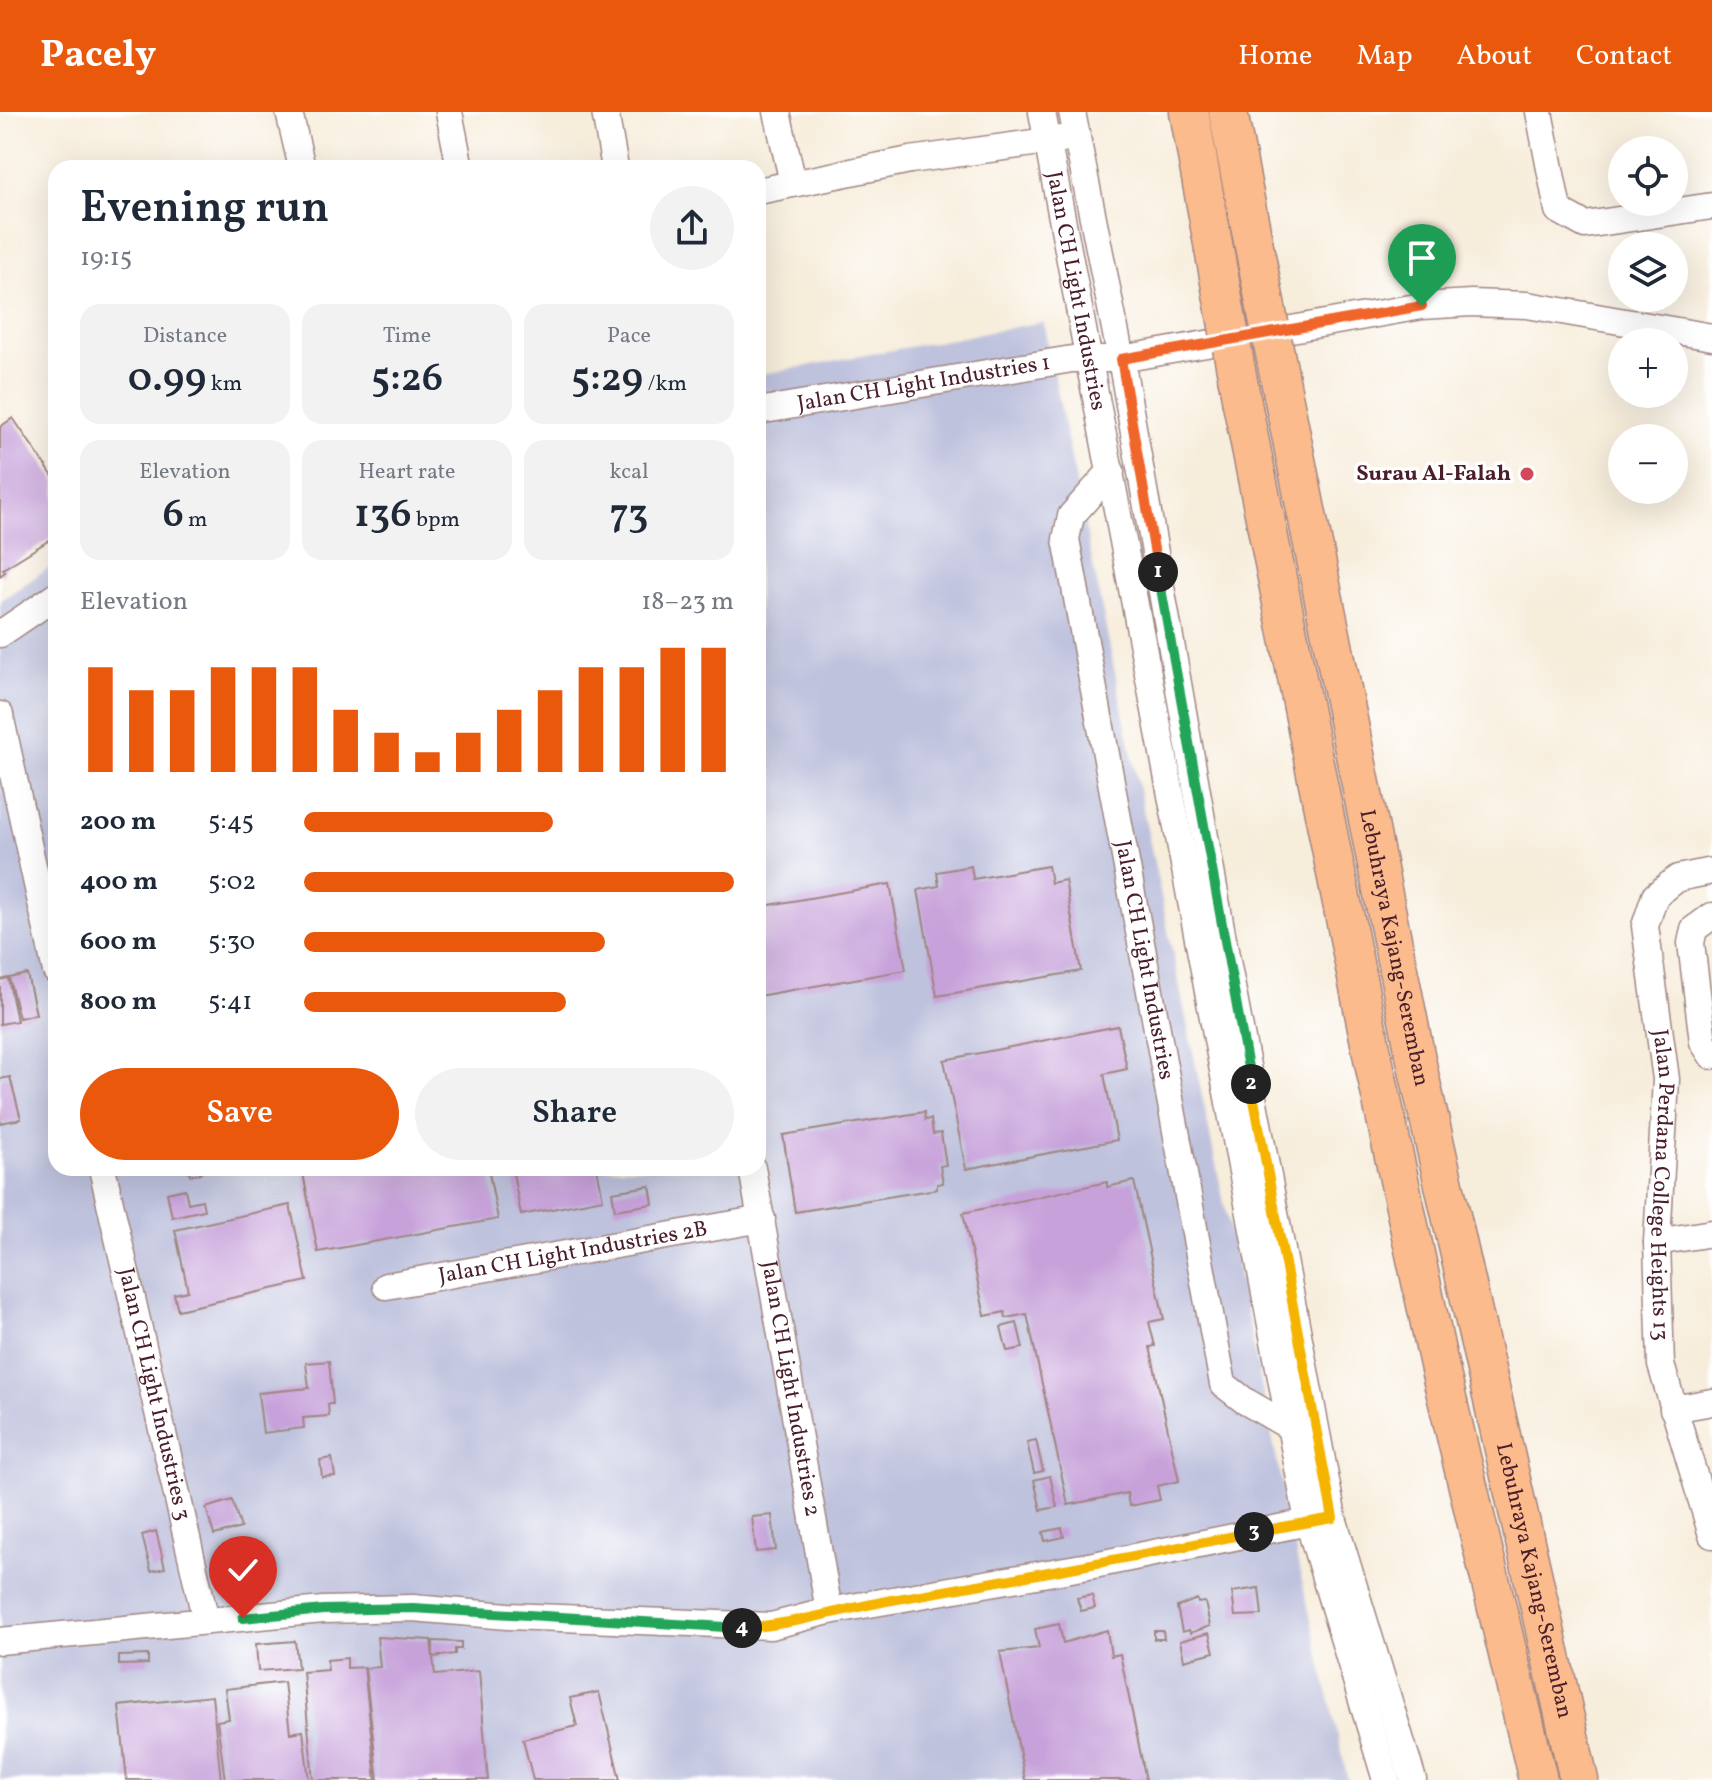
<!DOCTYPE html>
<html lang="en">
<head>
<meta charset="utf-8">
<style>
  :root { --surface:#fff; --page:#f2f2f3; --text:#1f2937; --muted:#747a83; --accent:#ea580c }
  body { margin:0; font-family:Vollkorn,serif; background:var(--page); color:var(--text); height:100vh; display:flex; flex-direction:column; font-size:30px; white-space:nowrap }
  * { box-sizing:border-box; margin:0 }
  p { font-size:26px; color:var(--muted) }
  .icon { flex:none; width:44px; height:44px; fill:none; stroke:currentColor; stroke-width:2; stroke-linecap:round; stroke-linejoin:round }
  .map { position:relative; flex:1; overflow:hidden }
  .details { position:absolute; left:48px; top:48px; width:718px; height:1016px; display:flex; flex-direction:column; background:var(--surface); border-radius:24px; box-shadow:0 8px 32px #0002 }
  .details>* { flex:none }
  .buttons { position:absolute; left:1608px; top:24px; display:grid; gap:16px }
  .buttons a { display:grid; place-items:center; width:80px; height:80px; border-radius:50%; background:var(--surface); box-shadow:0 8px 32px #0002; font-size:40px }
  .pin { position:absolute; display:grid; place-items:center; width:68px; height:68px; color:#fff; margin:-82px -34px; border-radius:50% 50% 50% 0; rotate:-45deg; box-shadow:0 0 8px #0007 }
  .pin .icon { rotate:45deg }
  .km { position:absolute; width:40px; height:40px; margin:-20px; border-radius:50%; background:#222; color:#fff; font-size:22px; line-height:40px; text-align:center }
  .round { display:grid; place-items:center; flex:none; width:84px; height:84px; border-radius:42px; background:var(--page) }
  .overview { display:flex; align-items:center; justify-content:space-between; height:136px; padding:0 32px }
  h1 { font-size:44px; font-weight:600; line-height:60px }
  .stats { display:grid; grid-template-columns:repeat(3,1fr); gap:12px; height:136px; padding:8px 32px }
  .stats div { display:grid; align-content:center; border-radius:20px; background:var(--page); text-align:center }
  .stats b { font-size:40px; font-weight:600 }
  .stats small { font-size:22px; font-weight:400 }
  .stats p { font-size:22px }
  .chart { height:224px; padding:16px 32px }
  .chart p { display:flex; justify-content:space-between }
  .chart svg { width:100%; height:144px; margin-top:8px; stroke:var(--accent); stroke-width:6 }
  .button { display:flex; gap:16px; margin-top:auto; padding:16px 32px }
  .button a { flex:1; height:92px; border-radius:48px; background:var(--accent); color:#fff; font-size:32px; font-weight:600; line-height:92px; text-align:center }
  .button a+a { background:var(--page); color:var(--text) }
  ul { padding:0 32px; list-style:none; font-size:26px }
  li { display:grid; grid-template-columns:128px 96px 1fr; align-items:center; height:60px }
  li i { height:20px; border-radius:10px; background:var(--accent) }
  header { display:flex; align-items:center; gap:48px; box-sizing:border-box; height:112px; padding:0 40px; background:var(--accent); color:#fff }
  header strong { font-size:38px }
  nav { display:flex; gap:44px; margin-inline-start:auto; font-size:28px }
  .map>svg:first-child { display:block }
</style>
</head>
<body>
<header>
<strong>Pacely</strong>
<nav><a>Home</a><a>Map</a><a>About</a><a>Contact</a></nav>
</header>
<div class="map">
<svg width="1712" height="1668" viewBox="0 0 1712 1668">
  <rect width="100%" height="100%" fill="#fff"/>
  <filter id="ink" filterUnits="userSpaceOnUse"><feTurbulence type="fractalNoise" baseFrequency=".0125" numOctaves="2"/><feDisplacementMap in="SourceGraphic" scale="16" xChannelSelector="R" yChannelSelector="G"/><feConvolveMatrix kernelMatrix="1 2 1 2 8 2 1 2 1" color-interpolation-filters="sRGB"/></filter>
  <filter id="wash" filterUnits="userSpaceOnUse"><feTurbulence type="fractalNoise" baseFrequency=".006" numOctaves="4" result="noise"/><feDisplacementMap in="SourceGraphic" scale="32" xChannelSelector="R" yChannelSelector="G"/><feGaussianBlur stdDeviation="1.8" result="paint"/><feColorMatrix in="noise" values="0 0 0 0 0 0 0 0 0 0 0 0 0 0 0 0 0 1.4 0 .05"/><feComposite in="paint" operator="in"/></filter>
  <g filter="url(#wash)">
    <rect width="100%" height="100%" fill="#f7eddb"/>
    <polygon fill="#bfc2dd" points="1043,210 1299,1456 1348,1668 0,1668 0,489 56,451 56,1056 758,1056 758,263"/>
    <g id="blocks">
      <g fill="#c7a2da">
        <polygon points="13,306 56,369 56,424 3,457 5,460 0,464 0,315"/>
        <polygon points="971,754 973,767 1048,754 1051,771 1065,768 1081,859 937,884 918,778 939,774 937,760"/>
        <polygon points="890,772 906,858 758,884 758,795"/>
        <polygon points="27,862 36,902 19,906 9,866"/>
        <polygon points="8,866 17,909 0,912 0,868"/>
        <polygon points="1118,914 1127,957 1104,962 1117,1028 966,1057 944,948"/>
        <polygon points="10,965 21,1007 0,1011 0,967"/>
        <polygon points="924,1000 925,1008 931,1007 933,1022 941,1021 946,1053 940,1054 943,1071 937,1072 937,1077 795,1100 783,1023"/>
        <polygon points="188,1056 200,1056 201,1061 190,1063"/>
        <polygon points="302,1056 488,1056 498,1107 318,1140"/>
        <polygon points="512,1056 597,1056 603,1087 521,1103"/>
        <polygon points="1134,1069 1164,1207 1149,1210 1155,1234 1150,1235 1179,1369 1157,1374 1160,1388 1129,1394 1127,1381 1068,1393 1027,1202 1006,1206 1005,1200 985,1204 963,1101 1107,1070 1107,1075"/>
        <polygon points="650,1074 653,1092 615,1098 612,1080"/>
        <polygon points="185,1077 188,1091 202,1088 204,1098 172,1105 167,1081"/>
        <polygon points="290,1093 307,1169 178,1198 174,1182 188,1179 175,1118"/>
        <polygon points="1017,1211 1023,1236 1007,1239 1001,1215"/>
        <polygon points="329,1249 333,1292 328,1292 329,1304 303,1306 304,1316 263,1321 258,1281 309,1276 306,1251"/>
        <polygon points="1036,1328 1043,1359 1034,1361 1027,1330"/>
        <polygon points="332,1346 335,1364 322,1365 320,1348"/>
        <polygon points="1050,1364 1057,1395 1041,1398 1034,1368"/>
        <polygon points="232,1388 241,1416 214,1423 206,1396"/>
        <polygon points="772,1403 776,1438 756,1440 752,1405"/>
        <polygon points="1062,1416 1064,1425 1045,1429 1043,1420"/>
        <polygon points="156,1419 165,1456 151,1459 142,1423"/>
        <polygon points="1259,1476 1262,1503 1235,1504 1232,1480"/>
        <polygon points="1092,1483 1095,1496 1081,1499 1077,1486"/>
        <polygon points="1197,1487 1198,1491 1205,1490 1210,1514 1190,1521 1189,1518 1182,1520 1177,1495"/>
        <polygon points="1059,1512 1063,1531 1107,1518 1111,1544 1120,1542 1146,1668 1025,1668 1000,1540 1039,1536 1035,1517"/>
        <polygon points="1154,1519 1163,1519 1164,1527 1154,1527"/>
        <polygon points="1209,1521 1214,1540 1184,1548 1180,1529"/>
        <polygon points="377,1525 431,1528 435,1563 479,1559 488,1668 378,1668 365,1556 380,1555"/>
        <polygon points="295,1529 298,1556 258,1559 256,1532"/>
        <polygon points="433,1529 461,1530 461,1537 455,1537 455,1542 433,1545"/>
        <polygon points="148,1543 148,1552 119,1553 119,1544"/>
        <polygon points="347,1546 347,1556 364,1555 376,1668 313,1668 303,1560 328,1558 327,1548"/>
        <polygon points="284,1570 290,1621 303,1619 309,1668 225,1668 217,1609 229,1607 225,1577"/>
        <polygon points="599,1580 620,1668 533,1668 523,1627 577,1614 570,1586"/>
        <polygon points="212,1584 221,1668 127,1668 119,1594"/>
      </g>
    </g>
  </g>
  <g filter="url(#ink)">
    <use href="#blocks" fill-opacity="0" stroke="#a08683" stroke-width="2"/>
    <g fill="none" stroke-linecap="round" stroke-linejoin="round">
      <defs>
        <g id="minor">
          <polyline points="289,0 302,56"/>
          <polyline points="449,0 460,56"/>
          <polyline points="605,0 615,56"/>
          <polyline points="777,0 793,71"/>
          <path id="s1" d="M1042,0L1308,1409L1386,1668"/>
          <polyline points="1072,0 1121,247 1224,833 1333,1406 1413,1668"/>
          <polyline points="1539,0 1558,98 1585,113 1712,94"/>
          <polyline points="758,79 910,48 1062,27"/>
          <path id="s2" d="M758,299L1072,247H1121L1422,194L1471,191L1527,193L1712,225"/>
          <path id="s3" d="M1111,359L1071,404L1066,427L1223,1272L1245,1289L1290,1315"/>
          <polyline points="0,522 56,484"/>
          <polyline points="0,603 56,859"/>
          <path id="s4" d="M1712,759L1678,766L1655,784L1645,814L1666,967L1657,1130L1661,1253L1712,1423"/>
          <polyline points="1712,804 1694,817 1691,831 1703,930 1712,944"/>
          <path id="s5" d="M102,1056L206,1509"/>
          <path id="s6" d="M752,1056L829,1499"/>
          <polyline points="1657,1130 1712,1121"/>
          <path id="s7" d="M386,1174L762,1107"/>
          <polyline points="1673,1297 1712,1290"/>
          <polyline points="0,1529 323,1498 413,1496 508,1504 771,1514 829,1499 1094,1453 1324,1407"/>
        </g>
        <g id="highway">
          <polyline points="1189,0 1222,181"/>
          <polyline points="1228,0 1262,175"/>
          <path id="s8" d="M1283,283L1419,962L1579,1668"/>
          <polyline points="1242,291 1375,956 1439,1253 1538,1668"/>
        </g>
      </defs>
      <use href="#minor" stroke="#a08683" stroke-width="29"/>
      <use href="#highway" stroke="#a08683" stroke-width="41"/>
      <use href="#minor" stroke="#fff" stroke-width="26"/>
      <use href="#highway" stroke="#fbbb8d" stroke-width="38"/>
      <defs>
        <g id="highway-bridge">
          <polyline points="1262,175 1283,283"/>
          <polyline points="1222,181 1242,291"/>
        </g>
      </defs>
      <use href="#highway-bridge" stroke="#a08683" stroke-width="41" stroke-linecap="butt"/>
      <use href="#highway-bridge" stroke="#fbbb8d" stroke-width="38"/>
    </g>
  </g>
  <g fill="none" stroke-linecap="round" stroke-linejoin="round" filter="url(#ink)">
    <defs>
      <polyline id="split-1" points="1158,460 1121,247 1422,194"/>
      <polyline id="split-2" points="1158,460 1251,972"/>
      <polyline id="split-3" points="1251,972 1333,1406 1254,1420"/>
      <path id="split-4" d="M742,1516C792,1513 843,1497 892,1488C1013,1467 1134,1445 1254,1420"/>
      <polyline id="split-5" points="243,1506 323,1498 413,1496 742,1516"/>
    </defs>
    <use href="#split-1" stroke="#fff" stroke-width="16"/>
    <use href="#split-2" stroke="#fff" stroke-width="16"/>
    <use href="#split-3" stroke="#fff" stroke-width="16"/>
    <use href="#split-4" stroke="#fff" stroke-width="16"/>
    <use href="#split-5" stroke="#fff" stroke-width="16"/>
    <use href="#split-1" stroke="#f0652b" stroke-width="10"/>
    <use href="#split-2" stroke="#22a559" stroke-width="10"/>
    <use href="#split-3" stroke="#f5b400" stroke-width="10"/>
    <use href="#split-4" stroke="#f5b400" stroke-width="10"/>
    <use href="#split-5" stroke="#22a559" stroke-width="10"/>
  </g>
  <circle fill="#d1495b" stroke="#fff" stroke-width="3" cx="1527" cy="362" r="8"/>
  <g text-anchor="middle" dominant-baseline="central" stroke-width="7" stroke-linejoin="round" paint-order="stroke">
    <g font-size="22" fill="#4a1f2b" stroke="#fff">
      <text stroke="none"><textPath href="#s1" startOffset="182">Jalan CH Light Industries</textPath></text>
      <text stroke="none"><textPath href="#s2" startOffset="168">Jalan CH Light Industries 1</textPath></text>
      <text stroke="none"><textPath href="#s8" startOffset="564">Lebuhraya Kajang-Seremban</textPath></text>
      <text stroke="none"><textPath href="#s3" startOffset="512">Jalan CH Light Industries</textPath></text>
      <text stroke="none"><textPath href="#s4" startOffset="356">Jalan Perdana College Heights 13</textPath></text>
      <text stroke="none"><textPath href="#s7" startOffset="190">Jalan CH Light Industries 2B</textPath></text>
      <text stroke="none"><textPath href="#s6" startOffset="224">Jalan CH Light Industries 2</textPath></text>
      <text stroke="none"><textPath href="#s5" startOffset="232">Jalan CH Light Industries 3</textPath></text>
      <text stroke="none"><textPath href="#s8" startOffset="1212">Lebuhraya Kajang-Seremban</textPath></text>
    </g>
    <g font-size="22" font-weight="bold" fill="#4a1f2b" stroke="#fff" text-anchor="end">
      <text x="1511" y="362">Surau Al-Falah</text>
    </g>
  </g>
</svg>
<div class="buttons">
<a><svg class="icon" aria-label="locate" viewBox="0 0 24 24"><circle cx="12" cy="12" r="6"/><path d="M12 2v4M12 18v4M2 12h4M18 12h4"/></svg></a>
<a><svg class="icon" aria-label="layers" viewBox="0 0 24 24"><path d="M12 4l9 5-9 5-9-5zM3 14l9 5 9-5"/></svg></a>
<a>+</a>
<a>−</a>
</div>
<div class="pin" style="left:1422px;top:194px;background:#1e9e55"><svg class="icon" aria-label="arrive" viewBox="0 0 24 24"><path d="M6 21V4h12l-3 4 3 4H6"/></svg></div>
<div class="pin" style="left:243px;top:1506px;background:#d93025"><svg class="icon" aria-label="check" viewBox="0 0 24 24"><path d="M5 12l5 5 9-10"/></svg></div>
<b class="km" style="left:1158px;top:460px">1</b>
<b class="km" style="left:1251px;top:972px">2</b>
<b class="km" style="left:1254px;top:1420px">3</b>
<b class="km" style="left:742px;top:1516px">4</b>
<section class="details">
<div class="overview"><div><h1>Evening run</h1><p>19:15</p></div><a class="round"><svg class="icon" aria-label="share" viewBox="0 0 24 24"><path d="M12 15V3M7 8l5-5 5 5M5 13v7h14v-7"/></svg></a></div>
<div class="stats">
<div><p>Distance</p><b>0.99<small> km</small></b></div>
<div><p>Time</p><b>5:26</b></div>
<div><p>Pace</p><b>5:29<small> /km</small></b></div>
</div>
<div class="stats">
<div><p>Elevation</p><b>6<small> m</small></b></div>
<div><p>Heart rate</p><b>136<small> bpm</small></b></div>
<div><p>kcal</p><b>73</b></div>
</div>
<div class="chart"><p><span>Elevation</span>18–23 m</p>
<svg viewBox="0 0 160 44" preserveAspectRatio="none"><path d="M5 44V12M15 44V19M25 44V19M35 44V12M45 44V12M55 44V12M65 44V25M75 44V32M85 44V38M95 44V32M105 44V25M115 44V19M125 44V12M135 44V12M145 44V6M155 44V6"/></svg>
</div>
<ul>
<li><b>200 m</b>5:45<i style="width:58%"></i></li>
<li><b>400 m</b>5:02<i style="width:100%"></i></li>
<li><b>600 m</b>5:30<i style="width:70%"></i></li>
<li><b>800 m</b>5:41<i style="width:61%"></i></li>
</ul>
<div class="button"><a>Save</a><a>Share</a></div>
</section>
</div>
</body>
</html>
